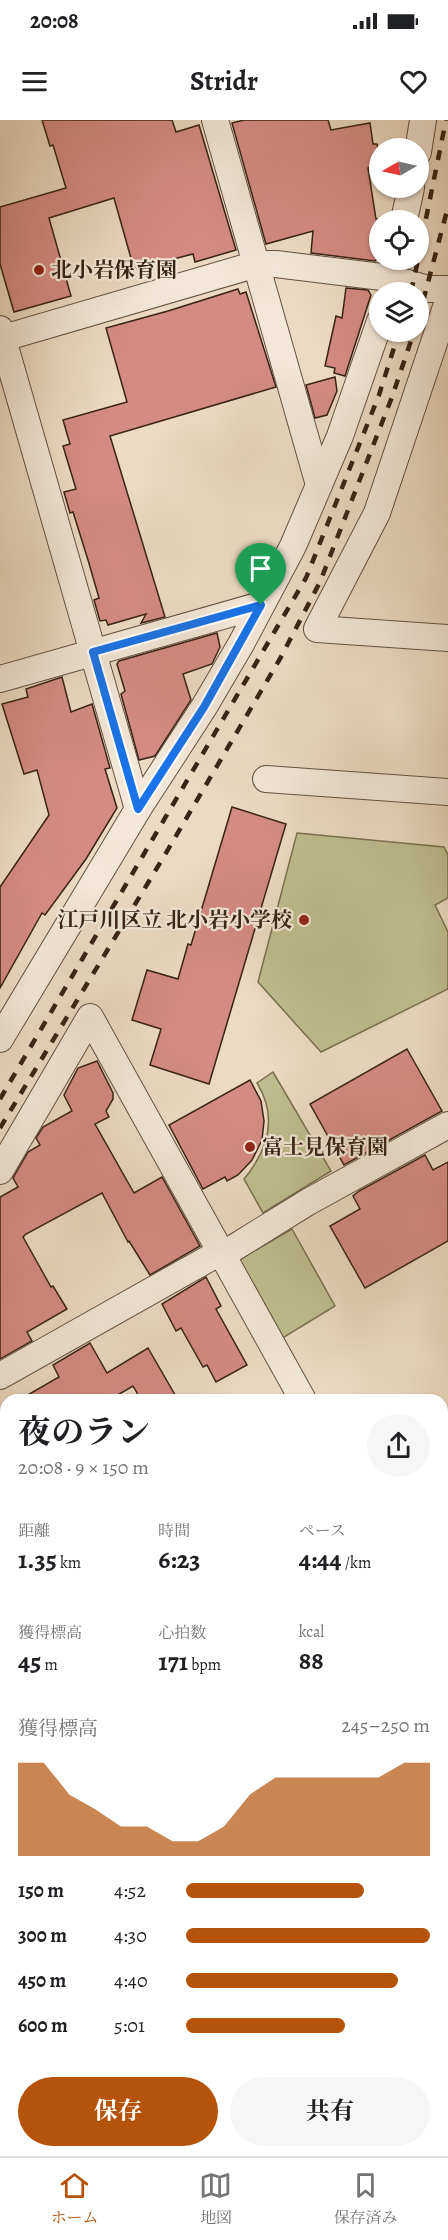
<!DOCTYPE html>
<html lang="ja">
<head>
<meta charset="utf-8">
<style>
  :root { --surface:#fff; --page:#f6f6f6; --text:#202124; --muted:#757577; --line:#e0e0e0; --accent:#b45309 }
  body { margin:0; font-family:Alegreya,"Noto Serif JP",serif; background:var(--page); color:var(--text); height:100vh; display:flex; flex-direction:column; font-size:22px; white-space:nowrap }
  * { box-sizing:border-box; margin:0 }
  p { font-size:20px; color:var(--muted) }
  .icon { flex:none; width:33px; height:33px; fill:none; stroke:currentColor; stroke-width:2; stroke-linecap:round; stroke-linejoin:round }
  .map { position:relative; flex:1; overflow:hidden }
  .drawer { position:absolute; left:0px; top:1274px; width:448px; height:764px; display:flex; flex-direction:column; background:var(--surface); border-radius:18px 18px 0 0; box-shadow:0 2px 4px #0004 }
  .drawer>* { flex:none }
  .needle { width:39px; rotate:261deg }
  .controls { position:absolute; left:369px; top:18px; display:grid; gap:12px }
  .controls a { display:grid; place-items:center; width:60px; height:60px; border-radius:50%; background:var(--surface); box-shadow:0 2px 4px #0004; font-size:30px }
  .pin { position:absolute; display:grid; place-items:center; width:51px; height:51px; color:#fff; margin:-62px -26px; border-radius:50% 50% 50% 0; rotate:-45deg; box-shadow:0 0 6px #0007 }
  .pin .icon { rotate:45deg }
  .round { display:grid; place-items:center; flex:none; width:63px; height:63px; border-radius:32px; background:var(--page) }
  .overview { display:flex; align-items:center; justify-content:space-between; height:102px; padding:0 18px }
  h1 { font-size:33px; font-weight:700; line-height:45px }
  .stats { display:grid; grid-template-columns:repeat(3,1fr); gap:9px; height:102px; padding:6px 18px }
  .stats div { display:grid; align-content:center }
  .stats b { font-size:26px; font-weight:700 }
  .stats small { font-size:16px; font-weight:400 }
  .stats p { font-size:16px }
  .chart { height:168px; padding:12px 18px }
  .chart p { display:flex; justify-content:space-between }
  .chart svg { width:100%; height:108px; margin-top:6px; fill:var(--accent); opacity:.7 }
  .button { display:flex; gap:12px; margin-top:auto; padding:12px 18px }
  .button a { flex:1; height:69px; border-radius:36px; background:var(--accent); color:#fff; font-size:24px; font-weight:700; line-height:69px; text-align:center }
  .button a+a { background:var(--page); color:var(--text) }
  ul { padding:0 18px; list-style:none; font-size:20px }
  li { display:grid; grid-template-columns:96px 72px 1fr; align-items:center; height:45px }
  li i { height:15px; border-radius:8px; background:var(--accent) }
  .status { display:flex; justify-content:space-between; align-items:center; height:42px; padding:0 30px; background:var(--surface); direction:ltr }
  .status svg { height:16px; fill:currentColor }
  header { display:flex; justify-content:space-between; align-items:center; height:78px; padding:0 18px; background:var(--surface); font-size:27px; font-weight:700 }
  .dock { display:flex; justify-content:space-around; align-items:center; height:84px; border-top:2px solid var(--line); background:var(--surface); font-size:16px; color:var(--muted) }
  .dock a { display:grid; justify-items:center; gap:3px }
  .dock .selected { color:var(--accent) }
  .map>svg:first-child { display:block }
</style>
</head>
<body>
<div class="status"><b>20:08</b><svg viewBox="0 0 49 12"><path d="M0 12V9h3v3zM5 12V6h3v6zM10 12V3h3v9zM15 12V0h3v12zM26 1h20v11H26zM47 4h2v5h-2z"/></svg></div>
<header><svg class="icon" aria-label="menu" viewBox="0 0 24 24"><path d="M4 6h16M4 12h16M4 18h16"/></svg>Stridr<svg class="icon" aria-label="heart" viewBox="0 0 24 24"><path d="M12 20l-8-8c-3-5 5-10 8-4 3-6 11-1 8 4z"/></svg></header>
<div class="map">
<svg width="448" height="2036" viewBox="0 0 448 2036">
  <rect width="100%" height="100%" fill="#ecdac2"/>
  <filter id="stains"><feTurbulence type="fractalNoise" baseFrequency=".00333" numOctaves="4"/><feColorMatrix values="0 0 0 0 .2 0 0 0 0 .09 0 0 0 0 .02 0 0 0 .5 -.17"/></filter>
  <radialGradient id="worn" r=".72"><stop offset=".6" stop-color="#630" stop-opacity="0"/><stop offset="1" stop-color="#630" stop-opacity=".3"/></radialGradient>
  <g fill="#bdbe8f" stroke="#7a7052" stroke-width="1.5">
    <polygon points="297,713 444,727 448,735 448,778 435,785 448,812 448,869 321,932 258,862"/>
    <path d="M273,952L331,1051L263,1093L244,1059C268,1030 278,997 257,963Z"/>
    <polygon points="292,1109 335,1186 281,1219 237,1141"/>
    <polygon points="448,1916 448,1962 443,1951 443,1919"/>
  </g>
  <g fill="#d48b83" stroke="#382315" stroke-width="1.5">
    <polygon points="42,0 172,0 176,12 199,5 236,130 195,142 193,134 134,149 114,78 49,98 71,176 14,192 0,144 0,87 66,68 53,25 50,26"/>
    <polygon points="244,0 328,0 331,10 370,3 373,24 377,24 380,38 380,44 368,48 376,99 380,99 380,136 375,141 311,133 313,111 266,124 232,3"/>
    <polygon points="346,168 368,170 371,175 345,256 334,253 335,248 325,246 336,196 342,198"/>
    <polygon points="238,169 240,174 246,172 276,267 110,316 165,497 141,503 146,494 108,505 106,500 100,501 94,480 99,478 88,440 73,392 70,393 64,372 76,369 63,326 70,324 63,300 127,282 106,208 168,191"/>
    <polygon points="335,257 337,271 327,295 315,298 306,265"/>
    <polygon points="217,513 220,527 212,544 183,554 191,580 155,636 139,640 121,574 125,571 117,544 119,541"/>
    <polygon points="62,557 71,592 92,584 110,648 105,649 117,688 86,739 45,795 42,793 0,868 0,767 49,695 37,650 24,654 2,584 28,577 26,569"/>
    <polygon points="232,687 286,704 209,964 150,945 161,909 132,900 147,850 178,859 188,824 191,825"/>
    <polygon points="407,929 442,991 344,1045 310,984"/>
    <polygon points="97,941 113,973 113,979 106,991 109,997 95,1004 134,1073 162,1057 200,1126 150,1155 129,1121 128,1122 102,1073 26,1114 23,1117 51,1167 53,1166 67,1189 27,1212 32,1221 0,1239 0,1077 18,1067 13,1058 28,1032 40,1025 36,1018 43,1007 72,991 64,975 78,948"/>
    <polygon points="250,960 261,981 264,1001 262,1020 252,1040 238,1055 227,1061 225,1057 203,1069 169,1005"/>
    <polygon points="425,1035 433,1050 448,1042 448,1121 365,1168 330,1106 360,1089 353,1076 359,1071"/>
    <polygon points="206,1157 221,1186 216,1189 247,1245 216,1262 207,1245 203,1247 181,1208 176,1211 162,1184"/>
    <polygon points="90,1223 107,1253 148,1228 178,1280 141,1280 133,1266 109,1280 19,1280 59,1257 53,1245"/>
  </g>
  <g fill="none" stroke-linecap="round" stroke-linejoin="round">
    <defs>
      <g id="street">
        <polyline points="215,0 319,365"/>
        <polyline points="418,32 423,0"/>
        <polyline points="404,100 411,68"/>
        <polyline points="448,181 377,393 317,509 448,518"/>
        <polyline points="0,209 138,689"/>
        <polyline points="0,219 257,144 276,144 390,158 428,169 448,169"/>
        <polyline points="0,559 261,485"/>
        <polyline points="266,659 448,672"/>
        <polyline points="0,919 138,689 204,587 241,524 293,426 340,316 380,201"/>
        <polyline points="0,1051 90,897 303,1280"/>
        <polyline points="0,1256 215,1135 232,1129 308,1082 448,1005"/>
        <polyline points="442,1525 448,1535"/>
        <polyline points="0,1534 6,1530"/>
        <polyline points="442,1892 448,1889"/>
        <polyline points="186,2036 195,2031"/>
      </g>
      <g id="secondary">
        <polyline points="442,1430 448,1427"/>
        <polyline points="0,1680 6,1676"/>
        <polyline points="442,1718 448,1715"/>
        <polyline points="0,1739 6,1763"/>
        <polyline points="0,1954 6,1951"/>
        <polyline points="64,2031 65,2036"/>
      </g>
    </defs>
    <use href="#street" stroke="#655140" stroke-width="28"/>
    <use href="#secondary" stroke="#382315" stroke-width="36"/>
    <use href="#street" stroke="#f3e7d7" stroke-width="26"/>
    <use href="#secondary" stroke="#f3e7d7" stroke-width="33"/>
    <g stroke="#382315" stroke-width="4.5" stroke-dasharray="10 10" stroke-linecap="butt">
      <polyline points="418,138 446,0"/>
      <polyline points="411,172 418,140"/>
      <polyline points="418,200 448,87"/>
      <polyline points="0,979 306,458 379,275 399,212"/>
      <polyline points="0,1008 163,738 281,537 320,462 392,277 414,212"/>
    </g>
  </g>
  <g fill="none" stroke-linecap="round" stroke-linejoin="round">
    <defs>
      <polygon id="route" points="261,485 204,587 138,689 93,532"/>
    </defs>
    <use href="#route" stroke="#fff" stroke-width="12"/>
    <use href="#route" stroke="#1a73e8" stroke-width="8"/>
  </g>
  <g fill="#8f2418" stroke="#f3e7d7" stroke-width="2">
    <circle cx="39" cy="150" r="6"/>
    <circle cx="304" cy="800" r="6"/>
    <circle cx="250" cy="1027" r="6"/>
  </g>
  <g text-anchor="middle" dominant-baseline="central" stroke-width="4.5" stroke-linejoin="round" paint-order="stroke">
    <g font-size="21" font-weight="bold" fill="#382315" stroke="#f3e7d7" text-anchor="start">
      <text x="51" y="150">北小岩保育園</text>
      <text x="292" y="800" text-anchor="end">江戸川区立 北小岩小学校</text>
      <text x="262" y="1027">富士見保育園</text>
    </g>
  </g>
  <rect width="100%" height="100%" filter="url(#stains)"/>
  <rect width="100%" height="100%" fill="url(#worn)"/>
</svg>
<div class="controls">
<a><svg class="needle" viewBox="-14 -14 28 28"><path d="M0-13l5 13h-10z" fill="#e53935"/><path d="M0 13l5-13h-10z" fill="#757577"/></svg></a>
<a><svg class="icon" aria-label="locate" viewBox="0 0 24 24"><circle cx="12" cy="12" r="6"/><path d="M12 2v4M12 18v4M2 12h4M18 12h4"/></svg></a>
<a><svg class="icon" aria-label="layers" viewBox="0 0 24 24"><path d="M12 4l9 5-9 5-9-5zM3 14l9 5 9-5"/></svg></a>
</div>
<div class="pin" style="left:261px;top:485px;background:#1e9e55"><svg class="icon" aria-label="arrive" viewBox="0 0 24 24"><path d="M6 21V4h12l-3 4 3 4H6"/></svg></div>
<section class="drawer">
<div class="overview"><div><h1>夜のラン</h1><p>20:08 · 9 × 150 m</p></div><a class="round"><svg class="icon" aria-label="share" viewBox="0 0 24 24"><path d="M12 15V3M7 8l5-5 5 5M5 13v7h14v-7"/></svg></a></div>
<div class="stats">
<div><p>距離</p><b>1.35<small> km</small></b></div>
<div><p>時間</p><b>6:23</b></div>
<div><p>ペース</p><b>4:44<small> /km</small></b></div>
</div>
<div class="stats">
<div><p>獲得標高</p><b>45<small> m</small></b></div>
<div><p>心拍数</p><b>171<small> bpm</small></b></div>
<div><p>kcal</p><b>88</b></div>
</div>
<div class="chart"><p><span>獲得標高</span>245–250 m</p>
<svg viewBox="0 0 160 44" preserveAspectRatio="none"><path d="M0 44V6L10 6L20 19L30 25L40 32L50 32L60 38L70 38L80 32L90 19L100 12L110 12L120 12L130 12L140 12L150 6L160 6V44z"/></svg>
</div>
<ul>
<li><b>150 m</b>4:52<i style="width:73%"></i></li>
<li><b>300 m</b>4:30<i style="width:100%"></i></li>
<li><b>450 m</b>4:40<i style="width:87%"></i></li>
<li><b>600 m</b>5:01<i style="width:65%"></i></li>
</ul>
<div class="button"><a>保存</a><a>共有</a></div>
</section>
</div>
<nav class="dock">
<a class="selected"><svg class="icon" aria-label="home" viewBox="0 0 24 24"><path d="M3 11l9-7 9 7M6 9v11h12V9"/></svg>ホーム</a>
<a><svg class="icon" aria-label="map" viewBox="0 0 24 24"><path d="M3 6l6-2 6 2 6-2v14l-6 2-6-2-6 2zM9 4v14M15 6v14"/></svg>地図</a>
<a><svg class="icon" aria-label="saved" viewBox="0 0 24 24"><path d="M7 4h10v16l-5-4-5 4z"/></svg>保存済み</a>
</nav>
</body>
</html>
